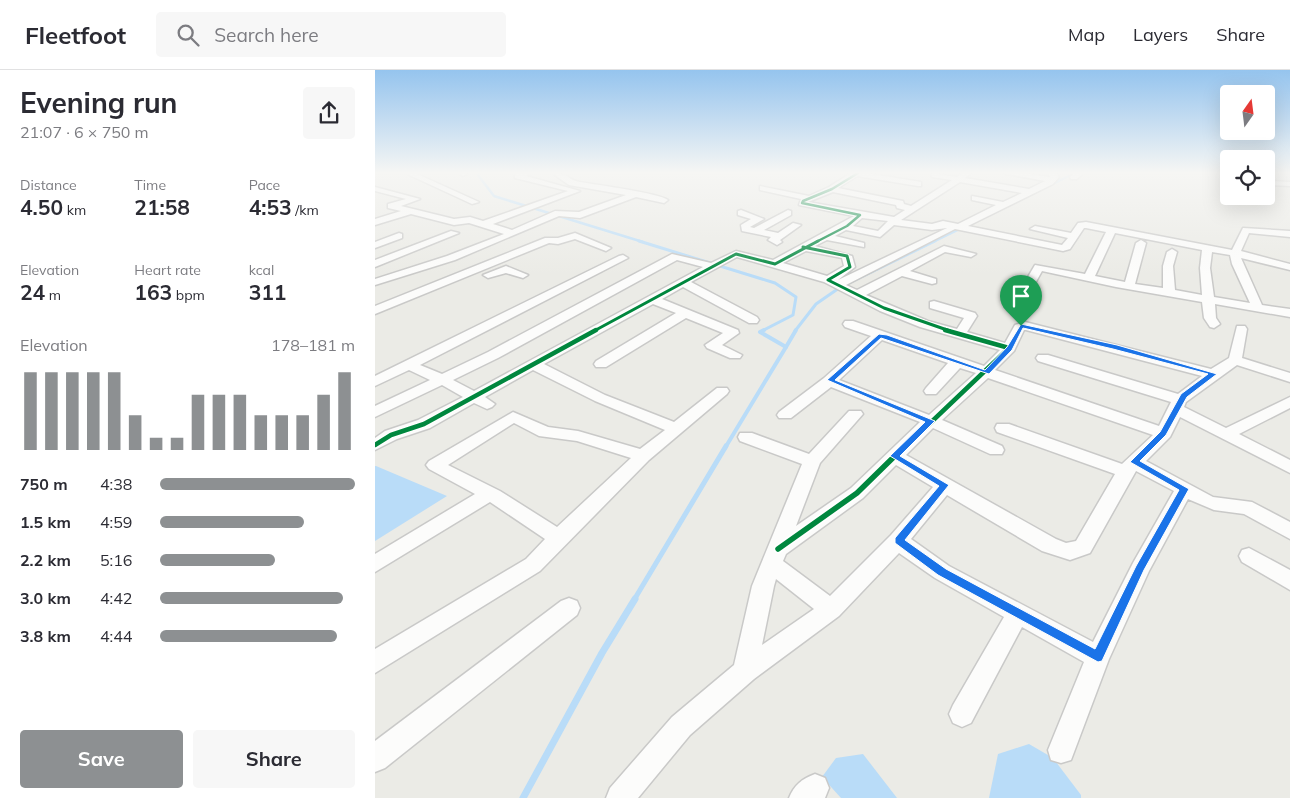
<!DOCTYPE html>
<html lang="en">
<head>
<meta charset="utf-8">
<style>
  :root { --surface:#fff; --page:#f7f7f7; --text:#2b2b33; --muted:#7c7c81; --line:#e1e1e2; --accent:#8d9092 }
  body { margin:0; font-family:Mulish,sans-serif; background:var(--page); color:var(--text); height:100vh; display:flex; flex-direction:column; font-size:19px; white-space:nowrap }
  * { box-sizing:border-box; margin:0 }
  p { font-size:16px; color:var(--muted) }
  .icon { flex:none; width:28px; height:28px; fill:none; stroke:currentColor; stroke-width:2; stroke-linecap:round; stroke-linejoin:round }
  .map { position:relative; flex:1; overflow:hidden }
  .details { display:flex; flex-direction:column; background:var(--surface); width:375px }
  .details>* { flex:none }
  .needle { width:32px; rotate:14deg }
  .tools { position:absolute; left:845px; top:15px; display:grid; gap:10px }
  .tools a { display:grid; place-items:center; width:55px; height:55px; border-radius:5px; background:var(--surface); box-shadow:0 5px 20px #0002; font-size:25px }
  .pin { position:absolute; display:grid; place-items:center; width:42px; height:42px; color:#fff; margin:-51px -21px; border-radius:50% 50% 50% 0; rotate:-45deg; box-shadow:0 0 5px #0007 }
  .pin .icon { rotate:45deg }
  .round { display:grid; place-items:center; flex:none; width:52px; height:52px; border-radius:5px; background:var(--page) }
  .head { display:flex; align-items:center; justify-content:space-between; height:85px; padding:0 20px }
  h1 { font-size:28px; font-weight:700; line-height:38px }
  .stats { display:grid; grid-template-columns:repeat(3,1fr); gap:8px; height:85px; padding:5px 20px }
  .stats div { display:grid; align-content:center }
  .stats b { font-size:21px; font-weight:700 }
  .stats small { font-size:14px; font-weight:400 }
  .stats p { font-size:14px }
  .chart { height:140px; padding:10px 20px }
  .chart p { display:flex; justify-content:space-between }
  .chart svg { width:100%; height:90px; margin-top:5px; stroke:var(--accent); stroke-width:6 }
  .cta { display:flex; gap:10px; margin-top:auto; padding:10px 20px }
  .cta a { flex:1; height:58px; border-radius:5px; background:var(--accent); color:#fff; font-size:20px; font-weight:700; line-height:58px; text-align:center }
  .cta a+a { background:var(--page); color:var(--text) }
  ul { padding:0 20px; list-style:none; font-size:16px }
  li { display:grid; grid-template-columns:80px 60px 1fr; align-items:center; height:38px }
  li i { height:12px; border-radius:6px; background:var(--accent) }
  header { display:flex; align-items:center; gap:30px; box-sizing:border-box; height:70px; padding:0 25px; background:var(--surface); border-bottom:1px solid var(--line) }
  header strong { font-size:24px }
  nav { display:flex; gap:28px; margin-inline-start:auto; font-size:18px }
  .search { width:350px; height:45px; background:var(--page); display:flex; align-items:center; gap:12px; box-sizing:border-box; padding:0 18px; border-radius:5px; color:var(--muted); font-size:19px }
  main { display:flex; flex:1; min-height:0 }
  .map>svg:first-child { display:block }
</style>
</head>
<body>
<header>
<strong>Fleetfoot</strong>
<div class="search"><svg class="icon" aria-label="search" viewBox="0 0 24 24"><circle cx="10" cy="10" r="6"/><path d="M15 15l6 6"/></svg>Search here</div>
<nav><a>Map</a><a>Layers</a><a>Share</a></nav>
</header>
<main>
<section class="details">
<div class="head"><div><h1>Evening run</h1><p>21:07 · 6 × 750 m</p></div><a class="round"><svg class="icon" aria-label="share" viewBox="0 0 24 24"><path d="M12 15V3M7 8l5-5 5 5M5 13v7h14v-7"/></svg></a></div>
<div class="stats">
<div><p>Distance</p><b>4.50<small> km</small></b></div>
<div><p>Time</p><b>21:58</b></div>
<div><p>Pace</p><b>4:53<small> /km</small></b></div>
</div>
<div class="stats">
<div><p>Elevation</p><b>24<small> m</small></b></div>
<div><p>Heart rate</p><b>163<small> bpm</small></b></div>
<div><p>kcal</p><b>311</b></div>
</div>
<div class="chart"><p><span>Elevation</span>178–181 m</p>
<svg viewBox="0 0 160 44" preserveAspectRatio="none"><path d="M5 44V6M15 44V6M25 44V6M35 44V6M45 44V6M55 44V27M65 44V38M75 44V38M85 44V17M95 44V17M105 44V17M115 44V27M125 44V27M135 44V27M145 44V17M155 44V6"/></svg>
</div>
<ul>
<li><b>750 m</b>4:38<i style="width:100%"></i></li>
<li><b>1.5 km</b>4:59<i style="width:74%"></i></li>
<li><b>2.2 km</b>5:16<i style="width:59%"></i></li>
<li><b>3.0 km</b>4:42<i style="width:94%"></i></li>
<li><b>3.8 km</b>4:44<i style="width:91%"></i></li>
</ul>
<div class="cta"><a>Save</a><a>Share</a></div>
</section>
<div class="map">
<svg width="915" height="728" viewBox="0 0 915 728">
  <rect width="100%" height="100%" fill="#ebebe6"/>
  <g fill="#b9dcf8">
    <polygon points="0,396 1,396 72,426 0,471"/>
    <polygon points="654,674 678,688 706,725 706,728 614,728 623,684"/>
    <polygon points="488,684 522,728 466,728 447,707 461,688"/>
  </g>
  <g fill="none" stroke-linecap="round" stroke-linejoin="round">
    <g stroke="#b9dcf8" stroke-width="2.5">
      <polyline points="104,103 103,105 119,126 268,172"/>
      <polyline points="558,172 700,103"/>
    </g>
    <g stroke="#b9dcf8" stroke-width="3">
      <polyline points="264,171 400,213 421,227 418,245 387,261"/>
      <polyline points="474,213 560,171"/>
      <polyline points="420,261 441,234 467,216"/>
    </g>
    <g stroke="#b9dcf8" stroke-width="4">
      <polyline points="411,277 421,260"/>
      <polyline points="350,378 411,277 385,262 389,260"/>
    </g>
    <polyline stroke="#b9dcf8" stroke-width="5" points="259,530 351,376"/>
    <polyline stroke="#b9dcf8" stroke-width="7" points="148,728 227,583 260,529"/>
    <defs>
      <g id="minor">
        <polygon points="30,103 40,103 104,132 97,134"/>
        <polygon points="82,103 91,103 92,104 88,106"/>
        <path d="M144,103H156L151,106L205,121L118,154L137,160L180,141L204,142L251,125L194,115L177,103C195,103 192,110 205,112C222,115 284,123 293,130L289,133L261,127L205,148L184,146L80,190L0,215V209L72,186L129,164L94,153L79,155L36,144L0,155V149L26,141L13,138V134L31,129L0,121V117L45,129L26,136L79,149L95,147L108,151L193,121L140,108V104Z"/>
        <path d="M476,103H491L546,112V116H543L482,106L463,118L528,131L529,134L536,136L577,110L557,107V103L582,107L587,103H596L590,108L654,119L670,111L627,103H648L675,107L673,103H681L684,107L678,114L593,156L687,175L693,168L655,159L660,156L696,163L703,153L711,152L857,180L868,158L915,161V167L874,163L866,181L915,194V200L866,188L887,235L915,239V247L840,234L841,248L845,254L839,258L835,257L829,248L827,232L741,217L667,201L644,242H636L634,239L660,195L710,204L731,162L711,158H709L695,179L688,181L580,159L471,215L482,220L569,176L601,184L596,187L570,182L535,201L561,209V213L557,214L527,206L491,225L553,251L582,259L589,248L555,238V232L559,231L600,243L602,246L592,262L630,273L640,255L650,252L836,299L854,288L862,256H870L872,259L867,288L915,303V312L862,295L811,332L809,337L851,358L915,327V338L864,364L915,390V403L805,347L795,367L771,391L838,427L877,432L915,452V469L869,444L839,440L813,429L774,501L734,589L696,690L686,693L676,690L673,680L709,592L647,557L596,653L587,657L578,653L574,644L578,635L629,547L560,508L524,483L464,546L379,609L315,665L263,728H231L235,718L297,647L359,595L377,516L427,394L365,371L363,367L365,363H377L434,384L474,341H486L488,344L445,393L421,456L476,418L545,352L456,317L416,348H404L402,345L404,342L449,308L496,266L470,257L468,254L470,251H478L609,296L625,280L545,257L505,241L449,212L362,187L316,212L382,247L384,250L382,253H374L308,217L287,229L363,260L364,263L347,275L367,285L365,288H355L332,278L330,275L348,263L311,248L231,297H221L219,294L221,291L301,243L278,234L169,294L230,325L299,352L342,318H352L354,321L352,324L274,390L165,501L0,603V579L151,489L170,469L115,432L0,502V484L100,424L54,399L51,395L54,391L138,342L173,357L203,361L265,379L290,360L220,331L158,300L110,327L120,334L117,337L112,339L99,333L55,358L22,369L0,380V368L10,361L43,350L88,327L67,315L0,347V336L55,310L34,300L0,316V306L244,186L248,185L253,188L45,295L67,304L113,282L297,184L336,193L361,181L398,190L479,146L424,135L426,129L385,120V116L434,126L454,117ZM585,112L647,123L628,132L597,126V130L621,135L583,154L568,151L557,154L526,150ZM458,122L521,135L522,138L530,140L519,147L433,132ZM487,148L513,151L503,161L478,156ZM519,155L557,160L572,158L463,210L480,197L477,186L440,176L452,170L489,177V173L460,166L471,160L505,167ZM740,163L827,180L825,198L827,225L800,220L798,196L802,182L797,179L792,182L788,196V218L760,214L771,173L766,170L761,173L750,212L720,206ZM431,181L467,188L469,196L452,206L408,193ZM837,182L855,185L857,194L875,233L839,227L835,198ZM302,190L328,197L99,321L78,310L123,288ZM649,260H651L827,306L803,324L673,285H663L661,288L663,291L796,332L784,356L620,300L639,281ZM507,270L573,293L551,318L549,321L551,324H561L585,298L601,303L554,345L464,310ZM613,308L778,365L747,394L634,354H622L620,358L622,362L740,404L701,471L691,473L681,469L531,385L558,358L615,384H627L629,380L627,376L567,350ZM139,353L164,366L202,371L256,388L182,457L125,421L73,395ZM521,395L558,417L516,465L455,526L408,491L411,484L488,428ZM761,401L799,421L758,493L718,572L574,496L536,469L572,425L667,481L695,490L715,483ZM401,509L439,539L387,575L399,516Z"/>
        <polygon points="699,103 708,103 702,109 696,109 695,107"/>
        <polygon points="897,111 915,112 915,116 894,115 893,113"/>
        <polygon points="366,140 389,149 375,157 379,158 413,140 416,141 416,145 389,160 403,163 418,153 426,155 405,170 407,172 402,175 393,170 396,167 367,161 366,155 376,149 363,145 363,141"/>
        <polygon points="76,161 84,163 0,197 0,190"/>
        <polygon points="24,163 27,164 27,168 0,178 0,172"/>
        <polygon points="200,163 236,178 231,181 200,169 183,174 174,173 0,244 0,236 170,168 183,168"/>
        <polygon points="131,196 153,205 148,208 131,203 113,208 108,205"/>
        <polygon points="874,478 915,500 915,520 867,492 864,486 867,480"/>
        <polygon points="194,528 202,531 205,538 202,545 10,698 0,702 0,671 186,531"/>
        <path d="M440,704L450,708L454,718L450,728H414C419,715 427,709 440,704Z"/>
      </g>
    </defs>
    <use href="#minor" stroke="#c9c9c8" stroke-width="3"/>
    <use href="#minor" fill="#fcfcfb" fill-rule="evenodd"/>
    <defs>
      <polyline id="cycleway-far3" points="441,172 472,156 485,145 427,133 428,131 457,119 483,103"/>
      <g id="cycleway-far2">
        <polyline points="428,177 472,186 475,197 453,210 509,238 575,261"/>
        <polyline points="219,261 361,184 400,194 443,171"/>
      </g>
      <g id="cycleway-far1">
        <polyline points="0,375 16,365 49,354 221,260"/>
        <polyline points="529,378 634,278 570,260"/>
      </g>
      <polyline id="cycleway" points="403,479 482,423 530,376"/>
    </defs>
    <use href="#cycleway-far3" stroke="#fff" stroke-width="4.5"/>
    <use href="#cycleway-far2" stroke="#fff" stroke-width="5"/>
    <use href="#cycleway-far1" stroke="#fff" stroke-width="7"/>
    <use href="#cycleway" stroke="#fff" stroke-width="9"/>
    <use href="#cycleway-far3" stroke="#00873e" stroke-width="2.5"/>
    <use href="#cycleway-far2" stroke="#00873e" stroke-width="3"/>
    <use href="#cycleway-far1" stroke="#00873e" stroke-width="4.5"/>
    <use href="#cycleway" stroke="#00873e" stroke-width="5.5"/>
  </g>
  <linearGradient id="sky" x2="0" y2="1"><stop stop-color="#95c4ee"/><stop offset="0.5" stop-color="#f6f6f4"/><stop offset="1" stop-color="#f6f6f4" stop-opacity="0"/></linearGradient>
  <rect width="915" height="205" fill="url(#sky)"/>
  <path fill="#1a73e8" stroke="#fff" fill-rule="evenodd" d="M646,254L742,275L842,304L812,327L791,365L765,391L814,419L769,500L727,591L723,592L563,505L520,473V468L564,416L515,386L550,352L452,310L504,264L512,265L610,300L632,277ZM648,258L738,279L833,304L806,324L785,362L755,392L804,420L761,496L720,579L571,499L530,470L574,415L525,386L560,351L460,310L506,268L614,304L637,280Z"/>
</svg>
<div class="tools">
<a><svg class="needle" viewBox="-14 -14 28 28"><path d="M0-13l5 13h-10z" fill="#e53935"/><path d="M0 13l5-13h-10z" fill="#7c7c81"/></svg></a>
<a><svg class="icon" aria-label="locate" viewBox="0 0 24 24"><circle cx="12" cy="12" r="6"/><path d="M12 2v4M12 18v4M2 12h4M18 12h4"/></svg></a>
</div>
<div class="pin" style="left:646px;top:256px;background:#1e9e55"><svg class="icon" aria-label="arrive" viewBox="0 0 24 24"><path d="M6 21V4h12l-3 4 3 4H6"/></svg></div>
</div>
</main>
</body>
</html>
